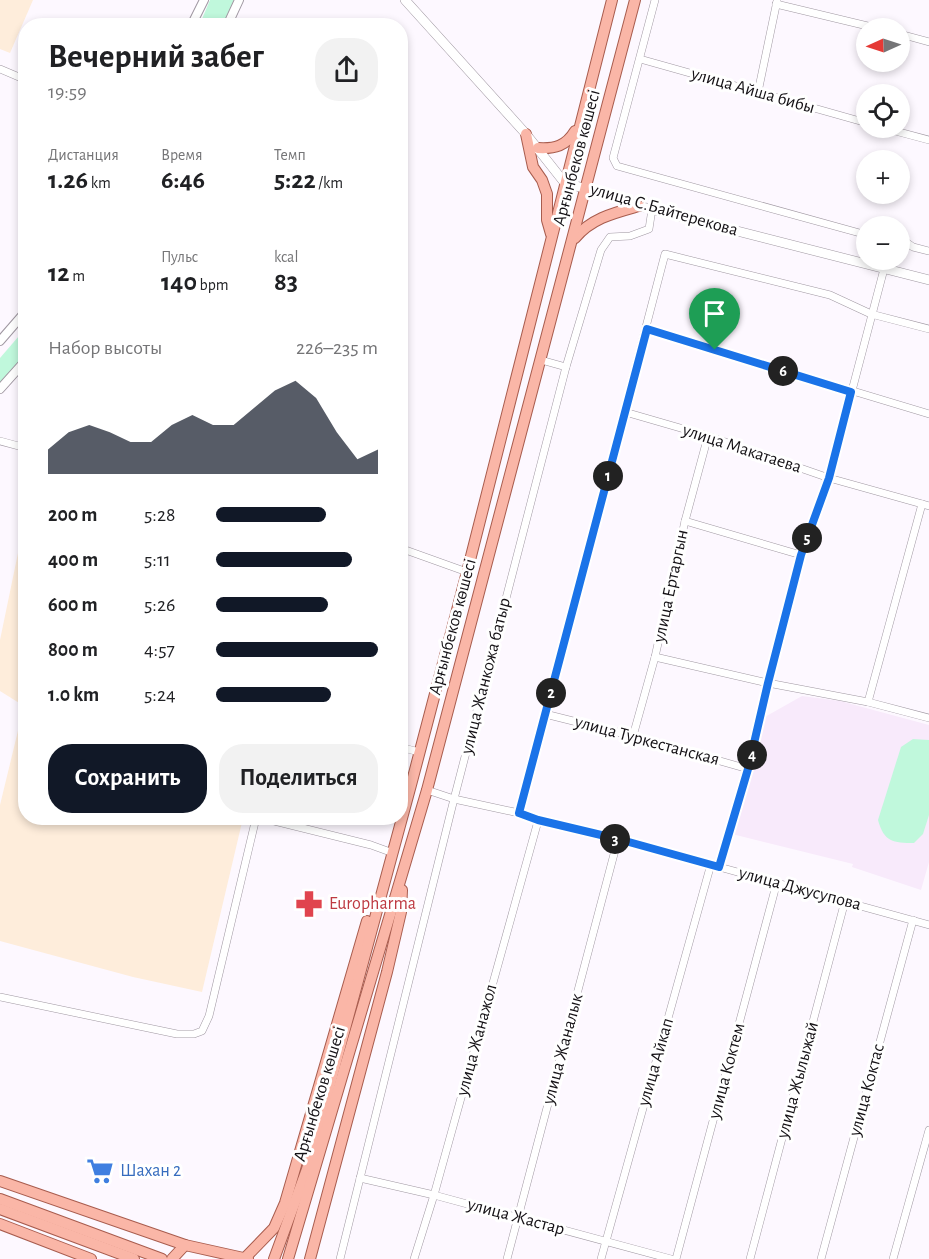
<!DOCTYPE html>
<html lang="ru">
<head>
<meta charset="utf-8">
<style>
  :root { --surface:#fff; --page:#f2f2f2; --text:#202124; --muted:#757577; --accent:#111827 }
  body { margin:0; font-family:"Alegreya Sans",sans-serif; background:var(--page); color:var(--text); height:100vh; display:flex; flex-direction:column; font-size:22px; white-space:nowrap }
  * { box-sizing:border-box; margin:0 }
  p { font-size:20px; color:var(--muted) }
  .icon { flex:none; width:33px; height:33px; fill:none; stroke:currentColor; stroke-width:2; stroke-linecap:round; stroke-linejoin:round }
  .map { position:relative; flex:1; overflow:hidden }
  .panel { position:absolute; left:18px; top:18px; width:390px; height:807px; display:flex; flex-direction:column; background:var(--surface); border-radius:24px; box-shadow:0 3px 9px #0003 }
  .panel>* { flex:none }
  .needle { width:39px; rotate:267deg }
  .buttons { position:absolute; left:856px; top:18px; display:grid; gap:12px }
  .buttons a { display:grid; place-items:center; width:54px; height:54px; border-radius:50%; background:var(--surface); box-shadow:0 3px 9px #0003; font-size:30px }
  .pin { position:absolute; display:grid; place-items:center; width:51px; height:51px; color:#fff; margin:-62px -26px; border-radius:50% 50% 50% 0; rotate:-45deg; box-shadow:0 0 6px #0007 }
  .pin .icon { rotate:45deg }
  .km { position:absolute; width:30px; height:30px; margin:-15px; border-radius:50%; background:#222; color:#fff; font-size:16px; line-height:30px; text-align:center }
  .round { display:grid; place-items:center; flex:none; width:63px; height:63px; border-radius:24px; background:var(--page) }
  .headline { display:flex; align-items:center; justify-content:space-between; height:102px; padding:0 30px }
  h1 { font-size:33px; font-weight:700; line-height:45px }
  .metrics { display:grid; grid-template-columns:repeat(3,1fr); gap:9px; height:102px; padding:6px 30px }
  .metrics div { display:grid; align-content:center }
  .metrics b { font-size:26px; font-weight:700 }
  .metrics small { font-size:16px; font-weight:400 }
  .metrics p { font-size:16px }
  .chart { height:168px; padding:12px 30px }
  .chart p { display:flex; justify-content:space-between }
  .chart svg { width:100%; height:108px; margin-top:6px; fill:var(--accent); opacity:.7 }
  .action { display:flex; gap:12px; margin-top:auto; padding:12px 30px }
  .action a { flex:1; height:69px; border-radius:24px; background:var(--accent); color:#fff; font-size:24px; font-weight:700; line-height:69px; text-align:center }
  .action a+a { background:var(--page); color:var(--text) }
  ul { padding:0 30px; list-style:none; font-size:20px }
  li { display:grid; grid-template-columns:96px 72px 1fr; align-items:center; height:45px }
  li i { height:15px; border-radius:8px; background:var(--accent) }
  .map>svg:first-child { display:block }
</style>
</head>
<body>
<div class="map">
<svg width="929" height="1259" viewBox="0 0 929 1259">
  <rect width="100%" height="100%" fill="#fdf8ff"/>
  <polygon fill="#f8eafb" points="802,696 840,701 929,725 929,862 921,890 852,867 853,864 732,834 763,718"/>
  <g fill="#feeddb">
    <polygon points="0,0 33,0 10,53 0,49"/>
    <polygon points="18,553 26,555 26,818 243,818 202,992 133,977 0,941 0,805 24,706 0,691 0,640"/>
  </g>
  <g fill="#c0f8dc">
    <polygon points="210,0 234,0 223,25 199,26"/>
    <polygon points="25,329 25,359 0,389 0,358"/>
    <path d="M913,739L929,740V815L923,834L914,843C893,843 884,842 878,820L901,747Z"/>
  </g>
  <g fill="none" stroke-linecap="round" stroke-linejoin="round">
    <defs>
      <g id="minor">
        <polyline points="655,0 613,158 617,166 867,235"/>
        <polyline points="776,4 876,28"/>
        <polyline points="900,34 929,42"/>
        <polyline points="640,59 867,123"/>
        <polyline points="0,69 26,80"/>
        <polyline points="758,92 777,1"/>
        <polyline points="884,128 929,140"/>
        <polyline points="900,238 913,247 929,251"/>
        <polyline points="647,329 929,414"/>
        <polyline points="541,360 566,367"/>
        <polyline points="625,412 708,436 829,478 929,506"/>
        <polyline points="0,441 26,448"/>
        <polyline points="685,521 801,555"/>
        <polyline points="400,548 467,572"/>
        <polyline points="655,657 768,683 868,702 929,718"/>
        <polyline points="868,702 922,504"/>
        <polyline points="545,714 633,736 748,769"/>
        <polyline points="633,736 655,657 685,521 708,436"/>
        <polyline points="400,747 419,752"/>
        <polyline points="427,790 454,799 519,813 538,821 618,839 929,925"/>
        <polyline points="519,813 665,254 830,295 871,314 929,329"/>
        <polyline points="262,818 371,845 393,853"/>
        <polyline points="719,867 748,769 768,683 801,555 829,478 884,269"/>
        <polyline points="0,997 177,1034 194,1034 202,1031 209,1016 256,818"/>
        <polyline points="360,1178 434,1195 671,1259"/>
        <polyline points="340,1259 454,799 566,367 601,250 610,237 630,236 649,229 652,209"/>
        <polyline points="414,1259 434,1195 538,821"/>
        <polyline points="507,1259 618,839"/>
        <polyline points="601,1259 711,864"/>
        <polyline points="676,1259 777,882"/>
        <polyline points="750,1259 845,901"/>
        <polyline points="821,1259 913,920"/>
        <polyline points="893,1259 929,1130"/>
      </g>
      <g id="tertiary">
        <polyline points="191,26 204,0"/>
        <polyline points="227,26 239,0"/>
        <polyline points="0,341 26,311"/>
        <polyline points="0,389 26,360"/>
      </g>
      <polyline id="secondary" points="405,0 526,134 564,182 639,206 929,280"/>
      <g id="primary">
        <polyline points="526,134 533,167 542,180 547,194 547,220 551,234"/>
        <path d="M538,148C555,149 566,146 575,131"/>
        <path d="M575,238C592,218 614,213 639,206"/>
        <polyline points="0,1181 185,1245"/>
        <polyline points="0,1199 162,1259"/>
        <polyline points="0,1209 134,1259"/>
        <polyline points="0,1224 91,1259"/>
        <polyline points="245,1258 274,1228 285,1203 367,921"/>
        <polyline points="172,1259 185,1245 248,1259"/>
        <polyline points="274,1259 307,1169 411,785 467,572 612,0"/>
        <polyline points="288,1259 427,790 635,0"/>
        <polyline points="310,1259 387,972 401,912 402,890"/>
      </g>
    </defs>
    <use href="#minor" stroke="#a098a2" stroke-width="8"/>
    <use href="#tertiary" stroke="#a098a2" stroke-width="10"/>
    <use href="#secondary" stroke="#a098a2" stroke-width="10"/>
    <use href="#primary" stroke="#a85c4e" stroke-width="12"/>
    <use href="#minor" stroke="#fff" stroke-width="7"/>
    <use href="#tertiary" stroke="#fff" stroke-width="8"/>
    <use href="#secondary" stroke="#fff" stroke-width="9"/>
    <use href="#primary" stroke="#fab6a7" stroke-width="10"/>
  </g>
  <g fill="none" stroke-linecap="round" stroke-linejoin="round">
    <defs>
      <polygon id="route" points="647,329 851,392 829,478 801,555 768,683 748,769 719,867 618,839 538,820 519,813"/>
    </defs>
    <use href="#route" stroke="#fff" stroke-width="12"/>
    <use href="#route" stroke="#1a73e8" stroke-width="8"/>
  </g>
  <defs>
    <symbol id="pharmacy-bare" viewBox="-9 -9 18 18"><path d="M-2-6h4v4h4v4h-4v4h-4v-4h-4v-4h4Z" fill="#e0444e" stroke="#fff" stroke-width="2.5" paint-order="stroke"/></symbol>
    <symbol id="supermarket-bare" viewBox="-9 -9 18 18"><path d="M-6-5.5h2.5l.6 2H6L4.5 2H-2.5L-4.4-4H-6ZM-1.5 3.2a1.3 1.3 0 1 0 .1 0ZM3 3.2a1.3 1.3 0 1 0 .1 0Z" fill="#3f7fe0" stroke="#fff" stroke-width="2.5" paint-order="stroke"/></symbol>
  </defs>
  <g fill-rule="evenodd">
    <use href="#pharmacy-bare" x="290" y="885" width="38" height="38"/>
    <use href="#supermarket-bare" x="81" y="1152" width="38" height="38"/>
  </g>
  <g text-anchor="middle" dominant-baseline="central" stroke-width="6" stroke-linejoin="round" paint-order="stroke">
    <g font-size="18" fill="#141115" stroke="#fff">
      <text transform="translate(753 91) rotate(16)">улица Айша бибы</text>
      <text transform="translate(577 158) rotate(-75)">Арғынбеков көшесі</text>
      <text transform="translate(664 210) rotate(16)">улица С.Байтерекова</text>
      <text transform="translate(742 449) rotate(18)">улица Макатаева</text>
      <text transform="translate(671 586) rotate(-78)">улица Ертаргын</text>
      <text transform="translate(453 627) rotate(-75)">Арғынбеков көшесі</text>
      <text transform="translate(486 676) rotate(-76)">улица Жанкожа батыр</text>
      <text transform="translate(647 741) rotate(15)">улица Туркестанская</text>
      <text transform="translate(800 889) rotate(15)">улица Джусупова</text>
      <text transform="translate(477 1040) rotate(-75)">улица Жанажол</text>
      <text transform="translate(563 1049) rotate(-75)">улица Жаналык</text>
      <text transform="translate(656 1062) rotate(-74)">улица Айкап</text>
      <text transform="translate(727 1071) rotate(-75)">улица Коктем</text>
      <text transform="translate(798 1080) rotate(-75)">улица Жылыжай</text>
      <text transform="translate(867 1090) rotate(-75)">улица Коктас</text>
      <text transform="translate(320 1094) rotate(-73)">Арғынбеков көшесі</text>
      <text transform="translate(516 1217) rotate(15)">улица Жастар</text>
    </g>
    <g font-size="18" fill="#be3a42" stroke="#fff" text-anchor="start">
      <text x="329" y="904">Europharma</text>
    </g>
    <g font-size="18" fill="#366cbe" stroke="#fff" text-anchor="start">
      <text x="120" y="1171">Шахан 2</text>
    </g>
  </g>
</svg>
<div class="buttons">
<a><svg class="needle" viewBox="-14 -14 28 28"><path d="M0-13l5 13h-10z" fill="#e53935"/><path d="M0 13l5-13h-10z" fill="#757577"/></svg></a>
<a><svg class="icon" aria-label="locate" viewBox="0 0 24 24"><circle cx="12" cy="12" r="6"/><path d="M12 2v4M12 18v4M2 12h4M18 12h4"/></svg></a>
<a>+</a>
<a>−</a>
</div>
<div class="pin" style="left:715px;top:350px;background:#1e9e55"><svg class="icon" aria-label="arrive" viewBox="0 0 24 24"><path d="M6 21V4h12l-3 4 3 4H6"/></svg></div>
<b class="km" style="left:608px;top:476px">1</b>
<b class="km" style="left:551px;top:693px">2</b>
<b class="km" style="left:615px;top:839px">3</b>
<b class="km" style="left:752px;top:755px">4</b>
<b class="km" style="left:807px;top:538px">5</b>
<b class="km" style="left:783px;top:371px">6</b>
<section class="panel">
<div class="headline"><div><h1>Вечерний забег</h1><p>19:59</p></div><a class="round"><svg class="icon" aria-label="share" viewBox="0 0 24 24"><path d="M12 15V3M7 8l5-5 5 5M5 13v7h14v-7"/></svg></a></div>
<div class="metrics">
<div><p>Дистанция</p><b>1.26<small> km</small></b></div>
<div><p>Время</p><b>6:46</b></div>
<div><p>Темп</p><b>5:22<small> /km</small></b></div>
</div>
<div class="metrics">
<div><b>12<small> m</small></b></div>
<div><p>Пульс</p><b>140<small> bpm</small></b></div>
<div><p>kcal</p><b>83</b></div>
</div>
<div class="chart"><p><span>Набор высоты</span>226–235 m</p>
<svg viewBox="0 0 160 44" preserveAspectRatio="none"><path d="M0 44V34L10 27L20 24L30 27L40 31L50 31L60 24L70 20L80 24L90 24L100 17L110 10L120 6L130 13L140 27L150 38L160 34V44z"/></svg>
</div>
<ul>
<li><b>200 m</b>5:28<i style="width:68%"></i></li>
<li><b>400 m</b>5:11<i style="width:84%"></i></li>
<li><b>600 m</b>5:26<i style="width:69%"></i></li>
<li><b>800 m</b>4:57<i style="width:100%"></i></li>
<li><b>1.0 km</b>5:24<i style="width:71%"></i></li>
</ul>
<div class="action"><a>Сохранить</a><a>Поделиться</a></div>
</section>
</div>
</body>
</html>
